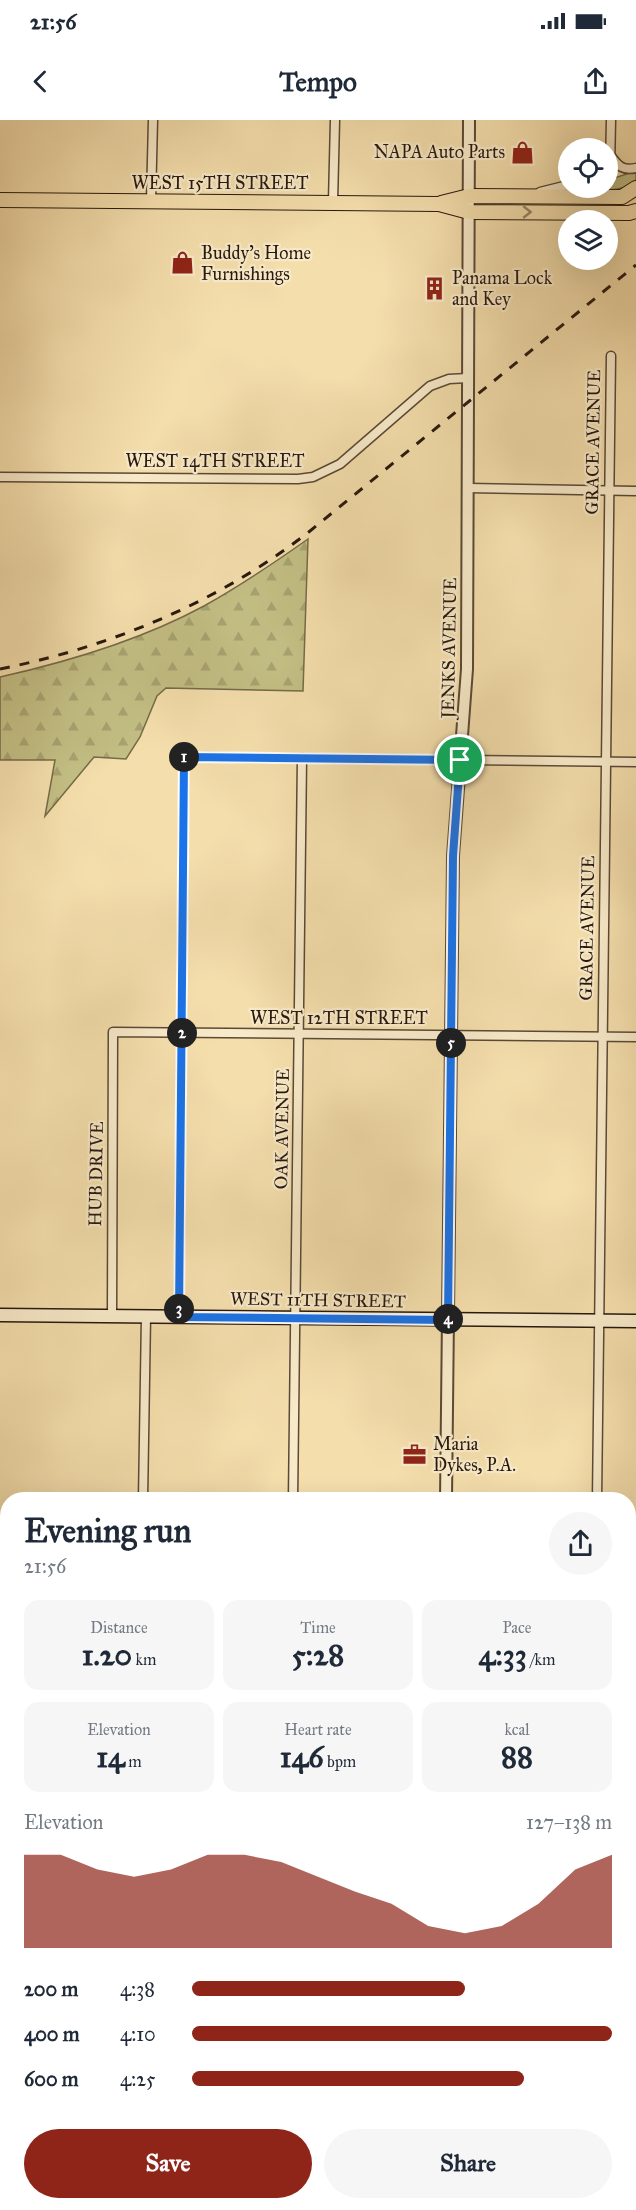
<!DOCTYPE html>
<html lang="en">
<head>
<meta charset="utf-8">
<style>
  :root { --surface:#fff; --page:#f6f6f7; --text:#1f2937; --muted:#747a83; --accent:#8f2418 }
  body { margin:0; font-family:"IM FELL Great Primer",serif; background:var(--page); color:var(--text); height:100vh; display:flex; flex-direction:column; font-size:22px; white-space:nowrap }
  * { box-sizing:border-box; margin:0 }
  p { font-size:20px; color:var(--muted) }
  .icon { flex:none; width:33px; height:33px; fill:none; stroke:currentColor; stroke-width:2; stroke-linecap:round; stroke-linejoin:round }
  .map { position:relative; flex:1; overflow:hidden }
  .drawer { position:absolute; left:0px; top:1372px; width:636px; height:718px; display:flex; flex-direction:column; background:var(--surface); border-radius:24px 24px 0 0; box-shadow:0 6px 24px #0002 }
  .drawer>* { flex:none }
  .controls { position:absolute; left:558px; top:18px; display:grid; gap:12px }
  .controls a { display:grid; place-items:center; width:60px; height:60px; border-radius:50%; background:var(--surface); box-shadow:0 6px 24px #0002; font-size:30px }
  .pin { position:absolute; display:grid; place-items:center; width:51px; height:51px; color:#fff; margin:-26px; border:3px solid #fff; border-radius:50%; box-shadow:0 2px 6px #0007 }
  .km { position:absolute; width:30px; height:30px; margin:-15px; border-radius:50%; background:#222; color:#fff; font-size:16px; line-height:30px; text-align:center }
  .round { display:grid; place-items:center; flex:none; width:63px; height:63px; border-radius:32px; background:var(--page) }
  .head { display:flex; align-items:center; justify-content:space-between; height:102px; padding:0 24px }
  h1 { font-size:33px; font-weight:800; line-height:45px }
  .stats { display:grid; grid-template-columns:repeat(3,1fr); gap:9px; height:102px; padding:6px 24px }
  .stats div { display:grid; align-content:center; border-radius:15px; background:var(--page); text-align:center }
  .stats b { font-size:30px; font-weight:800 }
  .stats small { font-size:16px; font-weight:400 }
  .stats p { font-size:16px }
  .chart { height:168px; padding:12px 24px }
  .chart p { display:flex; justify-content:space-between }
  .chart svg { width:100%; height:108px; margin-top:6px; fill:var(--accent); opacity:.7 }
  .action { display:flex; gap:12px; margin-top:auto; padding:12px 24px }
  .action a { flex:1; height:69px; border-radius:36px; background:var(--accent); color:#fff; font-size:24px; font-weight:800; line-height:69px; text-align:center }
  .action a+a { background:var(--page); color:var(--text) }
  ul { padding:0 24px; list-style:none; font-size:20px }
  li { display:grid; grid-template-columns:96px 72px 1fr; align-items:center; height:45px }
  li i { height:15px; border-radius:8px; background:var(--accent) }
  .status { display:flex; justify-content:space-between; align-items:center; height:42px; padding:0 30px; background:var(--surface); direction:ltr }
  .status svg { height:16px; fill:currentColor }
  header { display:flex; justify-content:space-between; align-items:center; height:78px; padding:0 24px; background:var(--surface); font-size:27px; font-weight:800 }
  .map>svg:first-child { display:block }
</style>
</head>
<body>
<div class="status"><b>21:56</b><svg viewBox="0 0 49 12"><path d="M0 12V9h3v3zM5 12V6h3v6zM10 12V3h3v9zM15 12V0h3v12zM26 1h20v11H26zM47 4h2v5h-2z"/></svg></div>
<header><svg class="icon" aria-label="back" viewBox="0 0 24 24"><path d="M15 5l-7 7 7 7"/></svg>Tempo<svg class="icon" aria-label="share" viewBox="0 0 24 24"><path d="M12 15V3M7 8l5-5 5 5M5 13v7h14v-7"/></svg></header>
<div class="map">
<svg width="636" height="2090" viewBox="0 0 636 2090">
  <defs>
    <pattern id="forest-firs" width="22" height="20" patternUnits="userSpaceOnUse" patternTransform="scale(1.5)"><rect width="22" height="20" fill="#c3bf84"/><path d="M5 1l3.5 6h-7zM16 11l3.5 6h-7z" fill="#a7a371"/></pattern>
  </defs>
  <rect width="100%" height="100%" fill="#f4deac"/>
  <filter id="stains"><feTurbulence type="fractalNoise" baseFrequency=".00333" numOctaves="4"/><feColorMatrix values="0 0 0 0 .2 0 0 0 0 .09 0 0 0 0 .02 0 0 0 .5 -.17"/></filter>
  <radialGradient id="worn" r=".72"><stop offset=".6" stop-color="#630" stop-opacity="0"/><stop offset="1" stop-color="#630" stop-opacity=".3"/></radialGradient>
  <path fill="#c3bf84" stroke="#746b49" stroke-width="1.5" d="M636,51V63C614,74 589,70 565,70L575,68H608V60Z"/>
  <path fill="url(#forest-firs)" stroke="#746b49" stroke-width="1.5" d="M308,419L303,571L166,568L157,576L140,617L126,639L94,637L45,696L55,640H0V557C67,542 143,519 204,486C240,466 274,443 308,419Z"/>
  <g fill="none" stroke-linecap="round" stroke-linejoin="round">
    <defs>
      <g id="minor">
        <path d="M611,36C618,46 623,51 636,48"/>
        <polyline points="608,56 610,56 610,49 611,0"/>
        <polyline points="540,72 568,65"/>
        <polyline points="151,81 153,0"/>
        <polyline points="333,82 335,0"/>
        <polyline points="0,357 298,359 313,357 340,344 430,266 449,259 468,258"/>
        <polyline points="468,368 636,371"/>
        <polyline points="112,1196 113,912 636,917"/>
        <polyline points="179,1197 184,637 636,642"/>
        <polyline points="143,1380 146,1196"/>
        <polyline points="293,1380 302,638"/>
        <polyline points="597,1380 611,236"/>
        <polyline points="628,1478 636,1478"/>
        <polyline points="628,1749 636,1749"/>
        <polyline points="0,2021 8,2021"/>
        <polyline points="628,2027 636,2027"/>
        <polyline points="108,2084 108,2090"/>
        <polyline points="248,2090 249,2084"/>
        <polyline points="344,2090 344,2084"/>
        <polyline points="590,2090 590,2084"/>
      </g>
      <g id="tertiary">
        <polyline points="446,1380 453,736 467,549 469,0"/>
        <polyline points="439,2090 439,2084"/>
      </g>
      <polyline id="secondary" points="0,1195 636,1201"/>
      <g id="trunk">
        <polyline points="0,80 439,84 469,92 629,93 636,91"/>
        <polyline points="441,83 469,76 622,77 636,68"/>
      </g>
    </defs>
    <use href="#minor" stroke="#5a4936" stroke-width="11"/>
    <use href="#tertiary" stroke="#5a4936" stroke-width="14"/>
    <use href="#secondary" stroke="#26170e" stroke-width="15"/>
    <use href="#trunk" stroke="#26170e" stroke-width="16"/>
    <use href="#minor" stroke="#f8eac9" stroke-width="8"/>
    <use href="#tertiary" stroke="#f8eac9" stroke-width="10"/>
    <use href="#secondary" stroke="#f8eac9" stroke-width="12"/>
    <use href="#trunk" stroke="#f4deac" stroke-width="14"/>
    <path stroke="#26170e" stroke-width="3" stroke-dasharray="10 10" stroke-linecap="butt" d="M0,549C111,527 221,481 310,411L636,145"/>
  </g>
  <defs><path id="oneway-chevron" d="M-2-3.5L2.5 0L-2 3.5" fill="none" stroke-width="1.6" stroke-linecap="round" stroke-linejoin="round" transform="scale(1.5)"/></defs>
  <use stroke="#978465" href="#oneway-chevron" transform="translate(527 92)"/>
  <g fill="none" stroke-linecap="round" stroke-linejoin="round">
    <defs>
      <polygon id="route" points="184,637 460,640 453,736 448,1200 179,1197"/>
    </defs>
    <use href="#route" stroke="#fff" stroke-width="12"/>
    <use href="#route" stroke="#1a73e8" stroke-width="8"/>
  </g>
  <defs>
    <symbol id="shop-bare" viewBox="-9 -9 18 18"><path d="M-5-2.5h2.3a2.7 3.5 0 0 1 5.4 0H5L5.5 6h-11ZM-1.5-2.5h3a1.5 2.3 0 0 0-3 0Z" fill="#8f2418" stroke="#f8eac9" stroke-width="2.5" paint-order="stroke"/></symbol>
    <symbol id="building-bare" viewBox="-9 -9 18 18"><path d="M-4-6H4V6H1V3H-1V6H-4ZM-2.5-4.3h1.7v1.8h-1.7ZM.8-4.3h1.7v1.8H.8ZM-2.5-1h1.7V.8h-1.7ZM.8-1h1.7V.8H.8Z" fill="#8f2418" stroke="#f8eac9" stroke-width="2.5" paint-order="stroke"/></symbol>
    <symbol id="office-bare" viewBox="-9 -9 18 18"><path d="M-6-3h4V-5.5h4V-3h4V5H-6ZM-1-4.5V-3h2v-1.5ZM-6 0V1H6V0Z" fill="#8f2418" stroke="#f8eac9" stroke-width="2.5" paint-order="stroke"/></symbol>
  </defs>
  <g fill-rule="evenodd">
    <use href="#shop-bare" x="506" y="16" width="33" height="33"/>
    <use href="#shop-bare" x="166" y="126" width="33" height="33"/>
    <use href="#building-bare" x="418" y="152" width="33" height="33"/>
    <use href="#office-bare" x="398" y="1318" width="33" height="33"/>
  </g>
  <g text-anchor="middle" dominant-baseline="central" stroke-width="4.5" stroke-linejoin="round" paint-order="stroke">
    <g font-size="18" fill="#26170e" stroke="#f8eac9" text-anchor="start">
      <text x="505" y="32" text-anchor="end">NAPA Auto Parts</text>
      <text x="201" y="133">Buddy's Home<tspan x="201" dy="21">Furnishings</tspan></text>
      <text x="452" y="158">Panama Lock<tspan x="452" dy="21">and Key</tspan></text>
      <text x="433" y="1324">Maria<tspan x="433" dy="21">Dykes, P.A.</tspan></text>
    </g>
    <g font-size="18" fill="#26170e" stroke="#f8eac9">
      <text x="220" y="63">WEST 15TH STREET</text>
      <text transform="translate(593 322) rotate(-89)">GRACE AVENUE</text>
      <text x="215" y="341">WEST 14TH STREET</text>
      <text transform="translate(449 528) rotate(-89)">JENKS AVENUE</text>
      <text transform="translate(587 808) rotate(-89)">GRACE AVENUE</text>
      <text x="339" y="898">WEST 12TH STREET</text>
      <text transform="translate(282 1009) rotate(-89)">OAK AVENUE</text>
      <text transform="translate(96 1054) rotate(-89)">HUB DRIVE</text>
      <text transform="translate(318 1180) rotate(1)">WEST 11TH STREET</text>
    </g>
  </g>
  <rect width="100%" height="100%" filter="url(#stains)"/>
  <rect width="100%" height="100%" fill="url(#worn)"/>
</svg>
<div class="controls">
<a><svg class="icon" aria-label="locate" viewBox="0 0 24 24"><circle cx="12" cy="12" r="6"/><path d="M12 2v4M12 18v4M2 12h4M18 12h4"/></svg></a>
<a><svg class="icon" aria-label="layers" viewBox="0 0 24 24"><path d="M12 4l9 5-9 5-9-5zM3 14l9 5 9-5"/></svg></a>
</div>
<div class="pin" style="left:460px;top:640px;background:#1e9e55"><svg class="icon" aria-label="arrive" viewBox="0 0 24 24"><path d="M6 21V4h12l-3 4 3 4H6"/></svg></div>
<b class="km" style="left:184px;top:637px">1</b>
<b class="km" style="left:182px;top:913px">2</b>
<b class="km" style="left:179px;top:1189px">3</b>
<b class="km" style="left:448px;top:1199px">4</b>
<b class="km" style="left:451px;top:923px">5</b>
<section class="drawer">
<div class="head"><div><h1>Evening run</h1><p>21:56</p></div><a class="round"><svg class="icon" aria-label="share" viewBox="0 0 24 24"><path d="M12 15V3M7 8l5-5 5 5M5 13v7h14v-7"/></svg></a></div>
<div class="stats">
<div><p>Distance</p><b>1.20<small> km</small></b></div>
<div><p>Time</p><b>5:28</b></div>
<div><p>Pace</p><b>4:33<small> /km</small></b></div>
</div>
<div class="stats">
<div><p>Elevation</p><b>14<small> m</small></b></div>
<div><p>Heart rate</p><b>146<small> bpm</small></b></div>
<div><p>kcal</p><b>88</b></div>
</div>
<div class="chart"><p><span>Elevation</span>127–138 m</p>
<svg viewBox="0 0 160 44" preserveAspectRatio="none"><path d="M0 44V6L10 6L20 12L30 15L40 12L50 6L60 6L70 9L80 15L90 21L100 26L110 35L120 38L130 35L140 26L150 12L160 6V44z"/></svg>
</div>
<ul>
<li><b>200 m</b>4:38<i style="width:65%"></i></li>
<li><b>400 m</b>4:10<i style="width:100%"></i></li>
<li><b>600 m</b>4:25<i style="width:79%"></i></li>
</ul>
<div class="action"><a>Save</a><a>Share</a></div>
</section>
</div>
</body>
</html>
